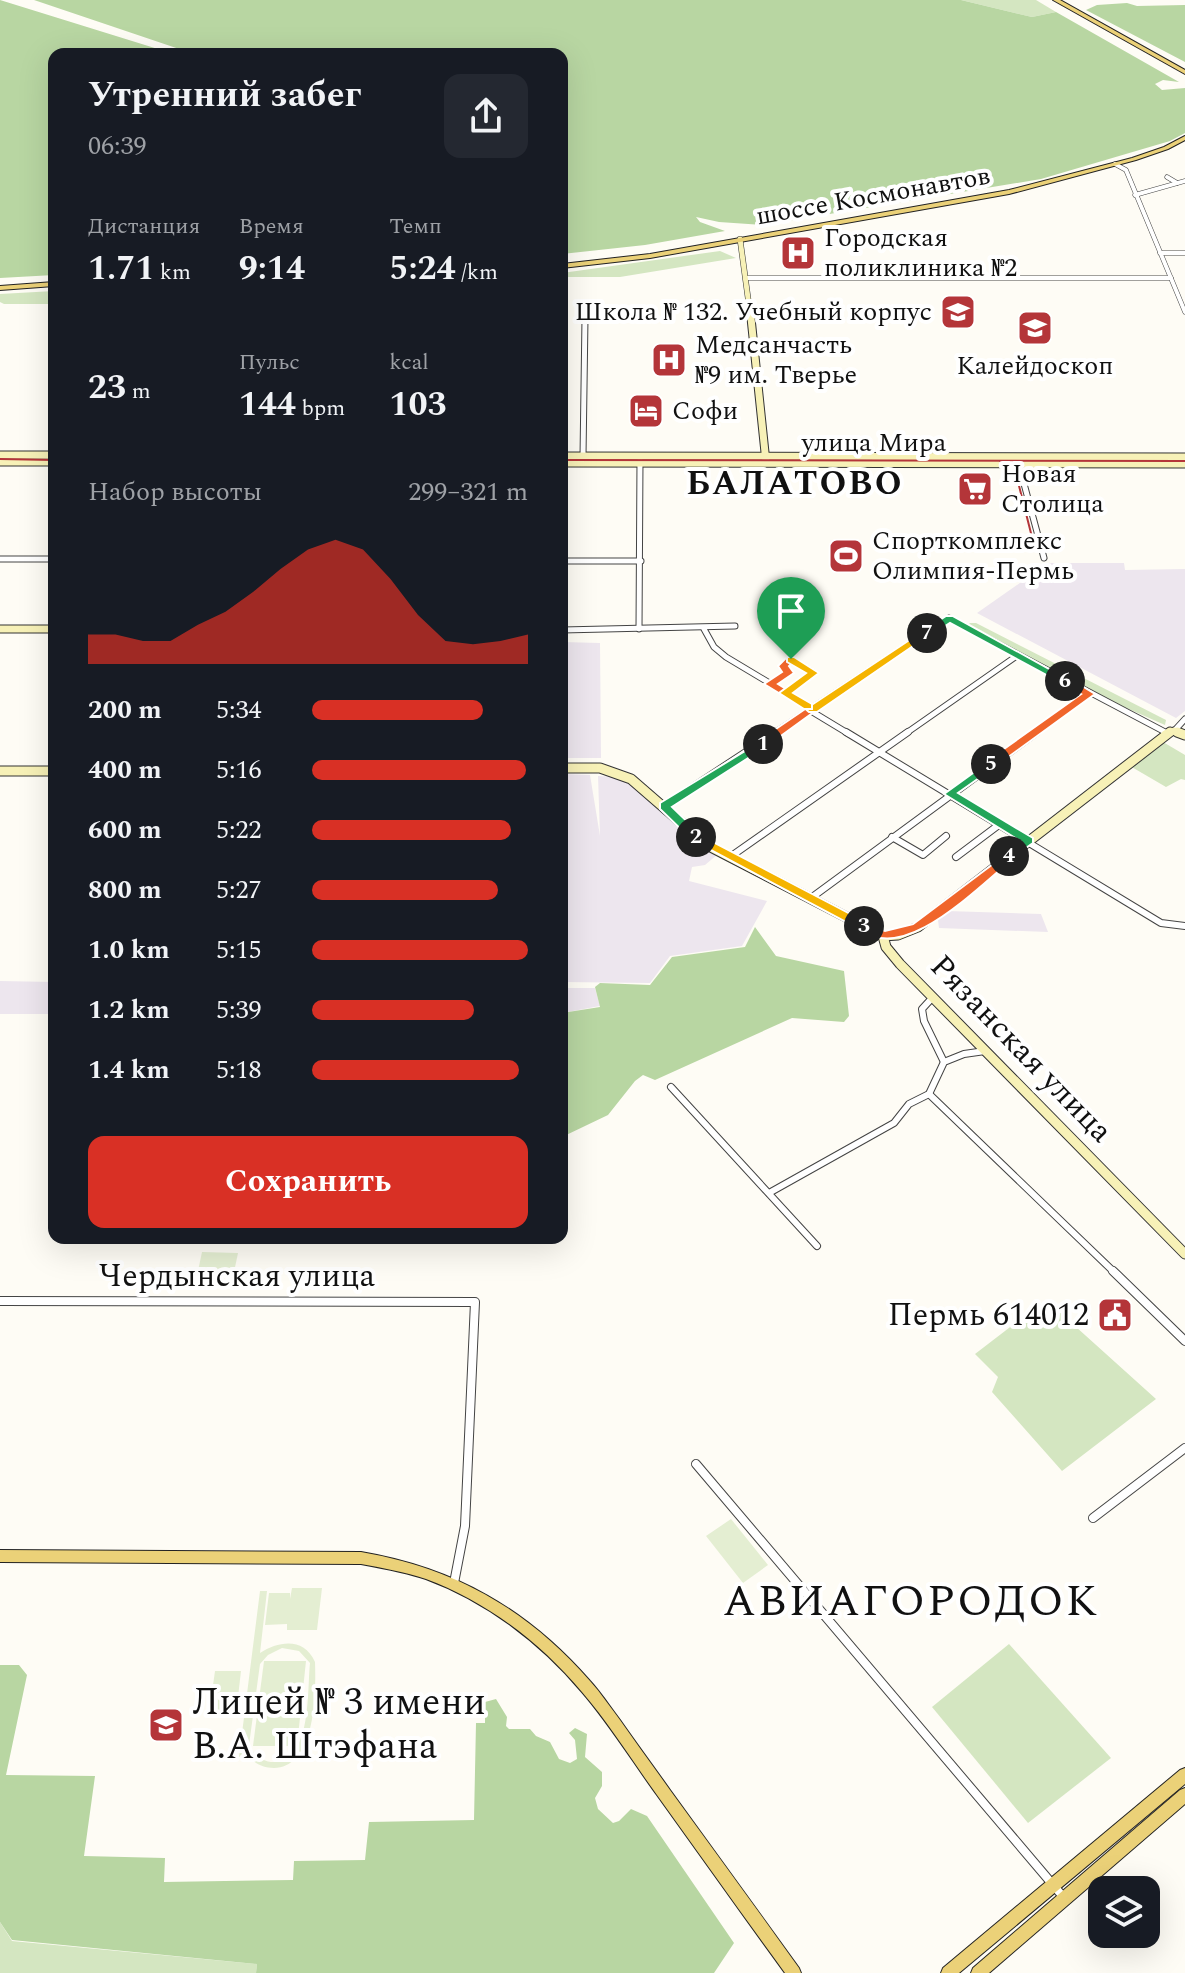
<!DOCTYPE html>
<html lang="ru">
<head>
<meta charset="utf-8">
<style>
  :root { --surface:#171b24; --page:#242831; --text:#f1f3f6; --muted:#9ea1a6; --accent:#d93025 }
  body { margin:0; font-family:Spectral,serif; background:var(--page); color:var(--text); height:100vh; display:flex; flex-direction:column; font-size:30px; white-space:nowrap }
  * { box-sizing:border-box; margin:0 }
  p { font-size:26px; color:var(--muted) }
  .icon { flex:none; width:44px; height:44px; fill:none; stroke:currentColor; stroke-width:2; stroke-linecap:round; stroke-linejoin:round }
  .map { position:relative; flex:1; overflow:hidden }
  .details { position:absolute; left:48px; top:48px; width:520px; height:1196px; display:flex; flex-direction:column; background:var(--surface); border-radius:16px; box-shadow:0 8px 32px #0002 }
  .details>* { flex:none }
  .fabs { position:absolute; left:1088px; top:1876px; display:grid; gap:16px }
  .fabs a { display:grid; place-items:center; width:72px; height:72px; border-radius:16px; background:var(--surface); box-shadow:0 8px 32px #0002; font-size:40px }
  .pin { position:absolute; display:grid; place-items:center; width:68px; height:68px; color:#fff; margin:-82px -34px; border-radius:50% 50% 50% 0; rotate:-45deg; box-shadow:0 0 8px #0007 }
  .pin .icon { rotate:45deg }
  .km { position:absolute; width:40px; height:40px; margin:-20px; border-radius:50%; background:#222; color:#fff; font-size:22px; line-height:40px; text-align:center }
  .round { display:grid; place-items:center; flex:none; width:84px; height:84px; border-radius:16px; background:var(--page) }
  .head { display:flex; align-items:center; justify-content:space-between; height:136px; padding:0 40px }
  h1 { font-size:36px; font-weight:700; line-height:60px }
  .metrics { display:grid; grid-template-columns:repeat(3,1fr); gap:12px; height:136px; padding:8px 40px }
  .metrics div { display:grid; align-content:center }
  .metrics b { font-size:34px; font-weight:700 }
  .metrics small { font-size:22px; font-weight:400 }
  .metrics p { font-size:22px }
  .chart { height:224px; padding:16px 40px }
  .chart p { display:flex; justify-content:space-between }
  .chart svg { width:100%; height:144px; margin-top:8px; fill:var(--accent); opacity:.7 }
  .button { display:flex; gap:16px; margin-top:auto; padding:16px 40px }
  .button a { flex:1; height:92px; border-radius:16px; background:var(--accent); color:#fff; font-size:32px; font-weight:700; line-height:92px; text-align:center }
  ul { padding:0 40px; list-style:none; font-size:26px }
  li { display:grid; grid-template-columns:128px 96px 1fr; align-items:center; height:60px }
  li i { height:20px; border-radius:10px; background:var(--accent) }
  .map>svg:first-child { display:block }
</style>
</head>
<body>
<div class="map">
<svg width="1185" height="1973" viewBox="0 0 1185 1973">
  <rect width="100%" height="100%" fill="#fefcf5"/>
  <g fill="#ede6ee">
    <polygon points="1044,563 1124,563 1125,570 1185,569 1185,711 1176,718 977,613 1034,573 1045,570"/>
    <polygon points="562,642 600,643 601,758 562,758"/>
    <polygon points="562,774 590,775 600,836 598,776 620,777 646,794 679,828 718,854 705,865 692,867 689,881 767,901 742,946 670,956 650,983 562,982"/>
    <polygon points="947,911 1041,914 1048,932 939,928 938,920"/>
    <polygon points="0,981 54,982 54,1014 0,1014"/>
    <polygon points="562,988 595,988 600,1006 562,1013"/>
  </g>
  <g fill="#d4e6c1">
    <polygon points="961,0 1036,0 1056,12 1032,17"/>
    <polygon points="720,251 736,258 620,277 562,277 562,273"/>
    <polygon points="54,291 54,304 4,304 0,302 0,294"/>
    <polygon points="970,623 976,623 1166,720 1165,725 1106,699 968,625"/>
    <polygon points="1163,742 1185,755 1185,780 1181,779 1166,787 1130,766"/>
    <polygon points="1040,1304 1055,1308 1156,1399 1062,1471 992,1392 998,1377 975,1354"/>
    <polygon points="1009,1644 1111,1758 1028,1823 932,1707"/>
    <polygon points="0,1922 12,1941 257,1964 256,1973 0,1973"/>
  </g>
  <g fill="#b8d6a2">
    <polygon points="0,0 174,54 54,54 54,275 0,278"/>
    <polygon points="34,0 961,0 1032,17 1056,12 1179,82 1163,80 1155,84 1162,90 1185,88 1185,133 1170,141 1041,179 763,225 719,222 696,217 700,222 725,231 645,245 562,254 562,54 194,54"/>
    <polygon points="1127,3 1137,6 1185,5 1185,62 1086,10 1097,5"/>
    <polygon points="755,927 776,956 844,971 849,1016 844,1022 792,1018 655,1080 643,1075 635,1081 608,1115 562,1137 562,1013 600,1007 595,987 600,983 650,985 672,957 745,947"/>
    <polygon points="0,1665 19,1665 27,1675 6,1775 95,1776 84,1856 165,1858 164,1882 293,1880 294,1861 365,1860 369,1822 474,1820 476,1723 485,1723 485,1702 496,1699 507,1717 506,1726 509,1729 530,1729 536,1736 550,1742 559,1759 570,1763 577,1759 575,1740 569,1733 575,1728 587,1734 585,1757 602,1772 602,1786 595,1798 598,1809 613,1823 619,1821 631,1809 647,1816 734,1943 714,1973 256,1973 257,1964 12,1940 0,1922"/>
  </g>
  <g fill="#e4eed2" fill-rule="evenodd">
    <polygon points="202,1252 238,1253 234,1272 198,1271"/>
    <polygon points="731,1519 768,1565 743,1583 706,1536"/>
    <polygon points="292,1588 322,1588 317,1630 287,1630 287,1624 265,1625 269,1593 290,1593 290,1599"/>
    <path d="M260,1591H267L260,1653C279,1641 304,1637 315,1662C316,1693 316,1767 274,1768C262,1768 254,1763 247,1755L239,1757ZM282,1648L299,1651L310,1663C307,1691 312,1761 274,1762C262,1762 254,1755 249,1745L260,1664L268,1655Z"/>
    <polygon points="264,1661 306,1661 297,1746 253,1746"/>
    <polygon points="215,1671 241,1671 236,1714 209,1714"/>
  </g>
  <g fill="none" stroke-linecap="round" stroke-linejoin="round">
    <defs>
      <g id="street-far3">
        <polyline points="1115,164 1126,170 1185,312"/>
        <polyline points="1167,177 1177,183"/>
        <polyline points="1135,195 1185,181"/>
        <polyline points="1160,253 1185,253"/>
        <polyline points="747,278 1171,278"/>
        <polyline points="585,320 585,305"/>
      </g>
      <g id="street-far2">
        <polyline points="583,456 585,318"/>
        <polyline points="1013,462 1023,480 1044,558"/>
        <polyline points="0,559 54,559"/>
        <polyline points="562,561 641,561"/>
        <polyline points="639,629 640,460"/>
        <polyline points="704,629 714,647 726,657 813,709"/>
        <polyline points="562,630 735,626"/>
        <polyline points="770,684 788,673 783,666 791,659 813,673 785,693"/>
        <polyline points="811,711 849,734"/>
        <polyline points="1174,731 1185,719"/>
        <polyline points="773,734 949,618 1167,733"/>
        <polyline points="905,734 1018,655"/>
        <polyline points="1034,734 1089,694"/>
      </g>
      <g id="street-far1">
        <polyline points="846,732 1161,923 1185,926"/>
        <polyline points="664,806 776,732"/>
        <polyline points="892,837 923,855 946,836"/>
        <polyline points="730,857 908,732"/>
        <polyline points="956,857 1000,824"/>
        <polyline points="811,898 1037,732"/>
        <polyline points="933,997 922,1009 924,1021 944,1062"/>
        <polyline points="671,1087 817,1246"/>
        <polyline points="929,1094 1115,1273"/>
        <polyline points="769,1193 894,1123 909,1104 929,1094 944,1062 964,1054 985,1051"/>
      </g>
      <g id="street">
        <polyline points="1113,1271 1185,1341"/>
        <polyline points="0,1301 475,1302 465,1526 454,1583"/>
        <polyline points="696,1464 1065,1899"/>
        <polyline points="1093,1518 1185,1448"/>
      </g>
      <polyline id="secondary-far2" points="740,239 751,320"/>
      <g id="secondary-far1">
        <polyline points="751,318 766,462"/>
        <polyline points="0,455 54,455"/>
        <polyline points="562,456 1185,457"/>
        <polyline points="0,462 54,462"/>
        <polyline points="562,463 1185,464"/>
        <polyline points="0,629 54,629"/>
        <polyline points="1165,734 1174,731 1183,734"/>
      </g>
      <g id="secondary">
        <polyline points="1177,732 1185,735"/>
        <polyline points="562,768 600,768 631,779 707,845 883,936 886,947 900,964 1185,1254"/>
        <polyline points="0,771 54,771"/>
        <polyline points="883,936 898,935 918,927 1170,732"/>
      </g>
      <g id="primary">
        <polygon points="1053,0 1060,0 1185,70 1185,74"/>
        <polygon points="1185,136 1185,140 1168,149 1136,160 1009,194 650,258 562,268 562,264 650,254 1009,190 1132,158 1164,147"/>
        <polygon points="54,282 54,286 0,290 0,286"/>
        <path d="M0,1550L361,1552C455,1568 527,1609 590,1681C601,1693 610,1707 620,1720C636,1743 653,1766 670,1790C713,1849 756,1908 799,1968L801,1973H785C742,1914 700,1855 657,1795C633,1762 609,1723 582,1692C541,1643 486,1601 426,1579C405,1572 383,1568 361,1564L0,1562Z"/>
        <polygon points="1185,1768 1185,1784 959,1973 941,1973 943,1968 1180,1770"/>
        <polygon points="1185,1788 1185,1804 989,1973 971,1973 973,1968 1180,1790"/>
      </g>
    </defs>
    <use href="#street-far3" stroke="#444" stroke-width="5"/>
    <use href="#street-far2" stroke="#444" stroke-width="7"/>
    <use href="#street-far1" stroke="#444" stroke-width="8"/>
    <use href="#street" stroke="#444" stroke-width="10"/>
    <use href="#secondary-far2" stroke="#333" stroke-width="6"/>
    <use href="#secondary-far1" stroke="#333" stroke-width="9"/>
    <use href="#secondary" stroke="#333" stroke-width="11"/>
    <use href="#primary" stroke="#222" stroke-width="2"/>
    <use href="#street-far3" stroke="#fff" stroke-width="4"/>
    <use href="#street-far2" stroke="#fff" stroke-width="5"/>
    <use href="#street-far1" stroke="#fff" stroke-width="6"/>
    <use href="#street" stroke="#fff" stroke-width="8"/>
    <use href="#secondary-far2" stroke="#f7f1b7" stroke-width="5"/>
    <use href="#secondary-far1" stroke="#f7f1b7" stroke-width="7"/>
    <use href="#secondary" stroke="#f7f1b7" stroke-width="9"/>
    <use href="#primary" fill="#ebd178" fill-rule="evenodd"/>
    <g stroke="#b43539" stroke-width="2">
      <polyline points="0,459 54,460"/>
      <polyline points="562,460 1185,461"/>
      <polyline points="1000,461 1015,470 1035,549"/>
    </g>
  </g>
  <polygon fill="#f0652b" stroke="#fff" stroke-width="2" points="787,657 796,659 789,666 794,673 778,684 818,709 767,746 758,746 758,741 805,709 764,684 782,672 778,666"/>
  <polygon fill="#22a559" stroke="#fff" stroke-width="2" points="763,740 768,744 767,746 672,807 700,834 700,840 692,840 660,809 660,803"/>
  <polygon fill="#f5b400" stroke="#fff" stroke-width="2" points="696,833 868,923 870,926 864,931 859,929 692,840 692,834"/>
  <path fill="#f0652b" stroke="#fff" stroke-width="2" d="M1009,852L1015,856L1013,859C979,886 900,970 858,926L864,922L885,931L913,924Z"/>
  <polygon fill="#22a559" stroke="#fff" stroke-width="2" points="991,760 997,764 996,766 958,793 1033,838 1033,843 1009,860 1002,856 1020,841 944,794"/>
  <polygon fill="#f0652b" stroke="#fff" stroke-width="2" points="1061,678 1069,678 1095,694 996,766 987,766 987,761 1081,694 1061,683"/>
  <polygon fill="#22a559" stroke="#fff" stroke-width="2" points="946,616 953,616 1071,681 1061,683 950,623 930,636 923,636 923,631"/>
  <polygon fill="#f5b400" stroke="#fff" stroke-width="2" points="923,631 932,633 817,712 809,712 802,706 808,703 813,704"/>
  <polygon fill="#f5b400" stroke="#fff" stroke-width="2" points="787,657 794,657 819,673 793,693 812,704 812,709 804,709 779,693 806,673 787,662"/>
  <defs>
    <symbol id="hospital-square" viewBox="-11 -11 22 22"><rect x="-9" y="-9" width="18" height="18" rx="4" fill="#b43539" stroke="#fff"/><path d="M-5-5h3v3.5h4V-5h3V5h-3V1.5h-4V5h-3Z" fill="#fff"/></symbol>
    <symbol id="school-square" viewBox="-11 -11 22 22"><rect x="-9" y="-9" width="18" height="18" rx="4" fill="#b43539" stroke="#fff"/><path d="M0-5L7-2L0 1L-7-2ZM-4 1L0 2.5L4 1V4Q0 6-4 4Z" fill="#fff"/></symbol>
    <symbol id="hotel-square" viewBox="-11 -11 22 22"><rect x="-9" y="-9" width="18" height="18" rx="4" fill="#b43539" stroke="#fff"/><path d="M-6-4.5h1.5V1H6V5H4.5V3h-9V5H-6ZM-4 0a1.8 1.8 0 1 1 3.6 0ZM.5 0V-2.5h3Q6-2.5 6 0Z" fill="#fff"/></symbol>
    <symbol id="supermarket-square" viewBox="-11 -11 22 22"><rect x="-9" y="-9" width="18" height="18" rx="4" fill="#b43539" stroke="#fff"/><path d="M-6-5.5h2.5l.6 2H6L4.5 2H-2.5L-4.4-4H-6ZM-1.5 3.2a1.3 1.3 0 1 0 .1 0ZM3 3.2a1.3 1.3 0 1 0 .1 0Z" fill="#fff"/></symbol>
    <symbol id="stadium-square" viewBox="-11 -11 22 22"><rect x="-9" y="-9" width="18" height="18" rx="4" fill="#b43539" stroke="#fff"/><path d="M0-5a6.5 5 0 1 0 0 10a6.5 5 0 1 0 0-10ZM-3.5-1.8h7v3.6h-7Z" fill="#fff"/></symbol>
    <symbol id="civic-square" viewBox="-11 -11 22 22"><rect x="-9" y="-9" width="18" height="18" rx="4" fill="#b43539" stroke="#fff"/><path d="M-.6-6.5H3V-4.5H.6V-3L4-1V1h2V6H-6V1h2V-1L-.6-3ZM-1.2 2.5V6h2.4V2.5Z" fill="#fff"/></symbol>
  </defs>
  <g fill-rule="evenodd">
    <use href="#hospital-square" x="778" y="233" width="40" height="40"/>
    <use href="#school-square" x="938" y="292" width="40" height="40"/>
    <use href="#school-square" x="1015" y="308" width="40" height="40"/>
    <use href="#hospital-square" x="649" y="340" width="40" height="40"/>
    <use href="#hotel-square" x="626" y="391" width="40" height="40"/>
    <use href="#supermarket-square" x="955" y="469" width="40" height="40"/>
    <use href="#stadium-square" x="826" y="536" width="40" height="40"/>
    <use href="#civic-square" x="1095" y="1295" width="40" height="40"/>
    <use href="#school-square" x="146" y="1705" width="40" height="40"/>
  </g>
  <g text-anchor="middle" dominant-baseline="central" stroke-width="8" stroke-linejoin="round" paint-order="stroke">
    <g font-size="26" fill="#111" stroke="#fff">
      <text transform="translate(873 196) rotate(-10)">шоссе Космонавтов</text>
      <text x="874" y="443">улица Мира</text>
    </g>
    <g font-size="26" fill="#111" stroke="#fff" text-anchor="start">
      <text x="824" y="238">Городская<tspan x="824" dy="30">поликлиника №2</tspan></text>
      <text x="932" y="312" text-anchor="end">Школа № 132. Учебный корпус</text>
      <text x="695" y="345">Медсанчасть<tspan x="695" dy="30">№9 им. Тверье</tspan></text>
      <text x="1035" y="366" text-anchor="middle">Калейдоскоп</text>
      <text x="672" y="411">Софи</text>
      <text x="1001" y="474">Новая<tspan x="1001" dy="30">Столица</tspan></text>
      <text x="872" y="541">Спорткомплекс<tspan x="872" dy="30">Олимпия-Пермь</tspan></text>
    </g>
    <g font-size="32" fill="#111" stroke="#fff">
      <text transform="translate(1021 1049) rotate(46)">Рязанская улица</text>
      <text x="237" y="1276">Чердынская улица</text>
    </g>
    <g font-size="32" fill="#111" stroke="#fff" text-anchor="end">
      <text x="1089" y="1315">Пермь 614012</text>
    </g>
    <g font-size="34" font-weight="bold" letter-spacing="2" fill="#111" stroke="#fff">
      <text x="795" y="484">БАЛАТОВО</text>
    </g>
    <g font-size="38" fill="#111" stroke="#fff" text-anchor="start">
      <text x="192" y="1703">Лицей № 3 имени<tspan x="192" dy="44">В.А. Штэфана</tspan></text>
    </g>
    <g font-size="44" letter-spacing="2" fill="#111" stroke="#fff">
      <text x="911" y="1601">АВИАГОРОДОК</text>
    </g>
  </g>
</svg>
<div class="fabs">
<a><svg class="icon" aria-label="layers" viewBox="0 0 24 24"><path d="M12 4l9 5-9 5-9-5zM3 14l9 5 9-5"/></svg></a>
</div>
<div class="pin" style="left:791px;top:659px;background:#1e9e55"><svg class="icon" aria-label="arrive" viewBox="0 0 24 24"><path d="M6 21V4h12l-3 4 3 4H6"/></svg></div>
<b class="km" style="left:763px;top:744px">1</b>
<b class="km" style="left:696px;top:837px">2</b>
<b class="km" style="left:864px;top:926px">3</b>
<b class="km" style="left:1009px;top:856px">4</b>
<b class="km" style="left:991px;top:764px">5</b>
<b class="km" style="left:1065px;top:681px">6</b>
<b class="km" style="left:927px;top:633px">7</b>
<section class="details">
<div class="head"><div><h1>Утренний забег</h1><p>06:39</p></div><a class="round"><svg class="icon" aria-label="share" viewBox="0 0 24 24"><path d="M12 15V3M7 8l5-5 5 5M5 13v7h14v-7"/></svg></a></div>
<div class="metrics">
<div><p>Дистанция</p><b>1.71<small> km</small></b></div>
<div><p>Время</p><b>9:14</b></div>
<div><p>Темп</p><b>5:24<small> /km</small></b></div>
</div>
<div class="metrics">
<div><b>23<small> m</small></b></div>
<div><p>Пульс</p><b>144<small> bpm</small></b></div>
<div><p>kcal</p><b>103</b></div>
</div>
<div class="chart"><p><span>Набор высоты</span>299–321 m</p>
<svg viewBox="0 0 160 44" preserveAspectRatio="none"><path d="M0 44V35L10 35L20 37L30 37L40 32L50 28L60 22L70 15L80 9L90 6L100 9L110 18L120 29L130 37L140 38L150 37L160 35V44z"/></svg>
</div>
<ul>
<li><b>200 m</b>5:34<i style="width:79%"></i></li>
<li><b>400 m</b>5:16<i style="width:99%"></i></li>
<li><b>600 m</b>5:22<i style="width:92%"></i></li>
<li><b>800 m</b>5:27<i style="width:86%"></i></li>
<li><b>1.0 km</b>5:15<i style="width:100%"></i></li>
<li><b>1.2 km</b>5:39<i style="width:75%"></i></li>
<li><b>1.4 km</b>5:18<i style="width:96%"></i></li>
</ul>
<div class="button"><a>Сохранить</a></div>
</section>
</div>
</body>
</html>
